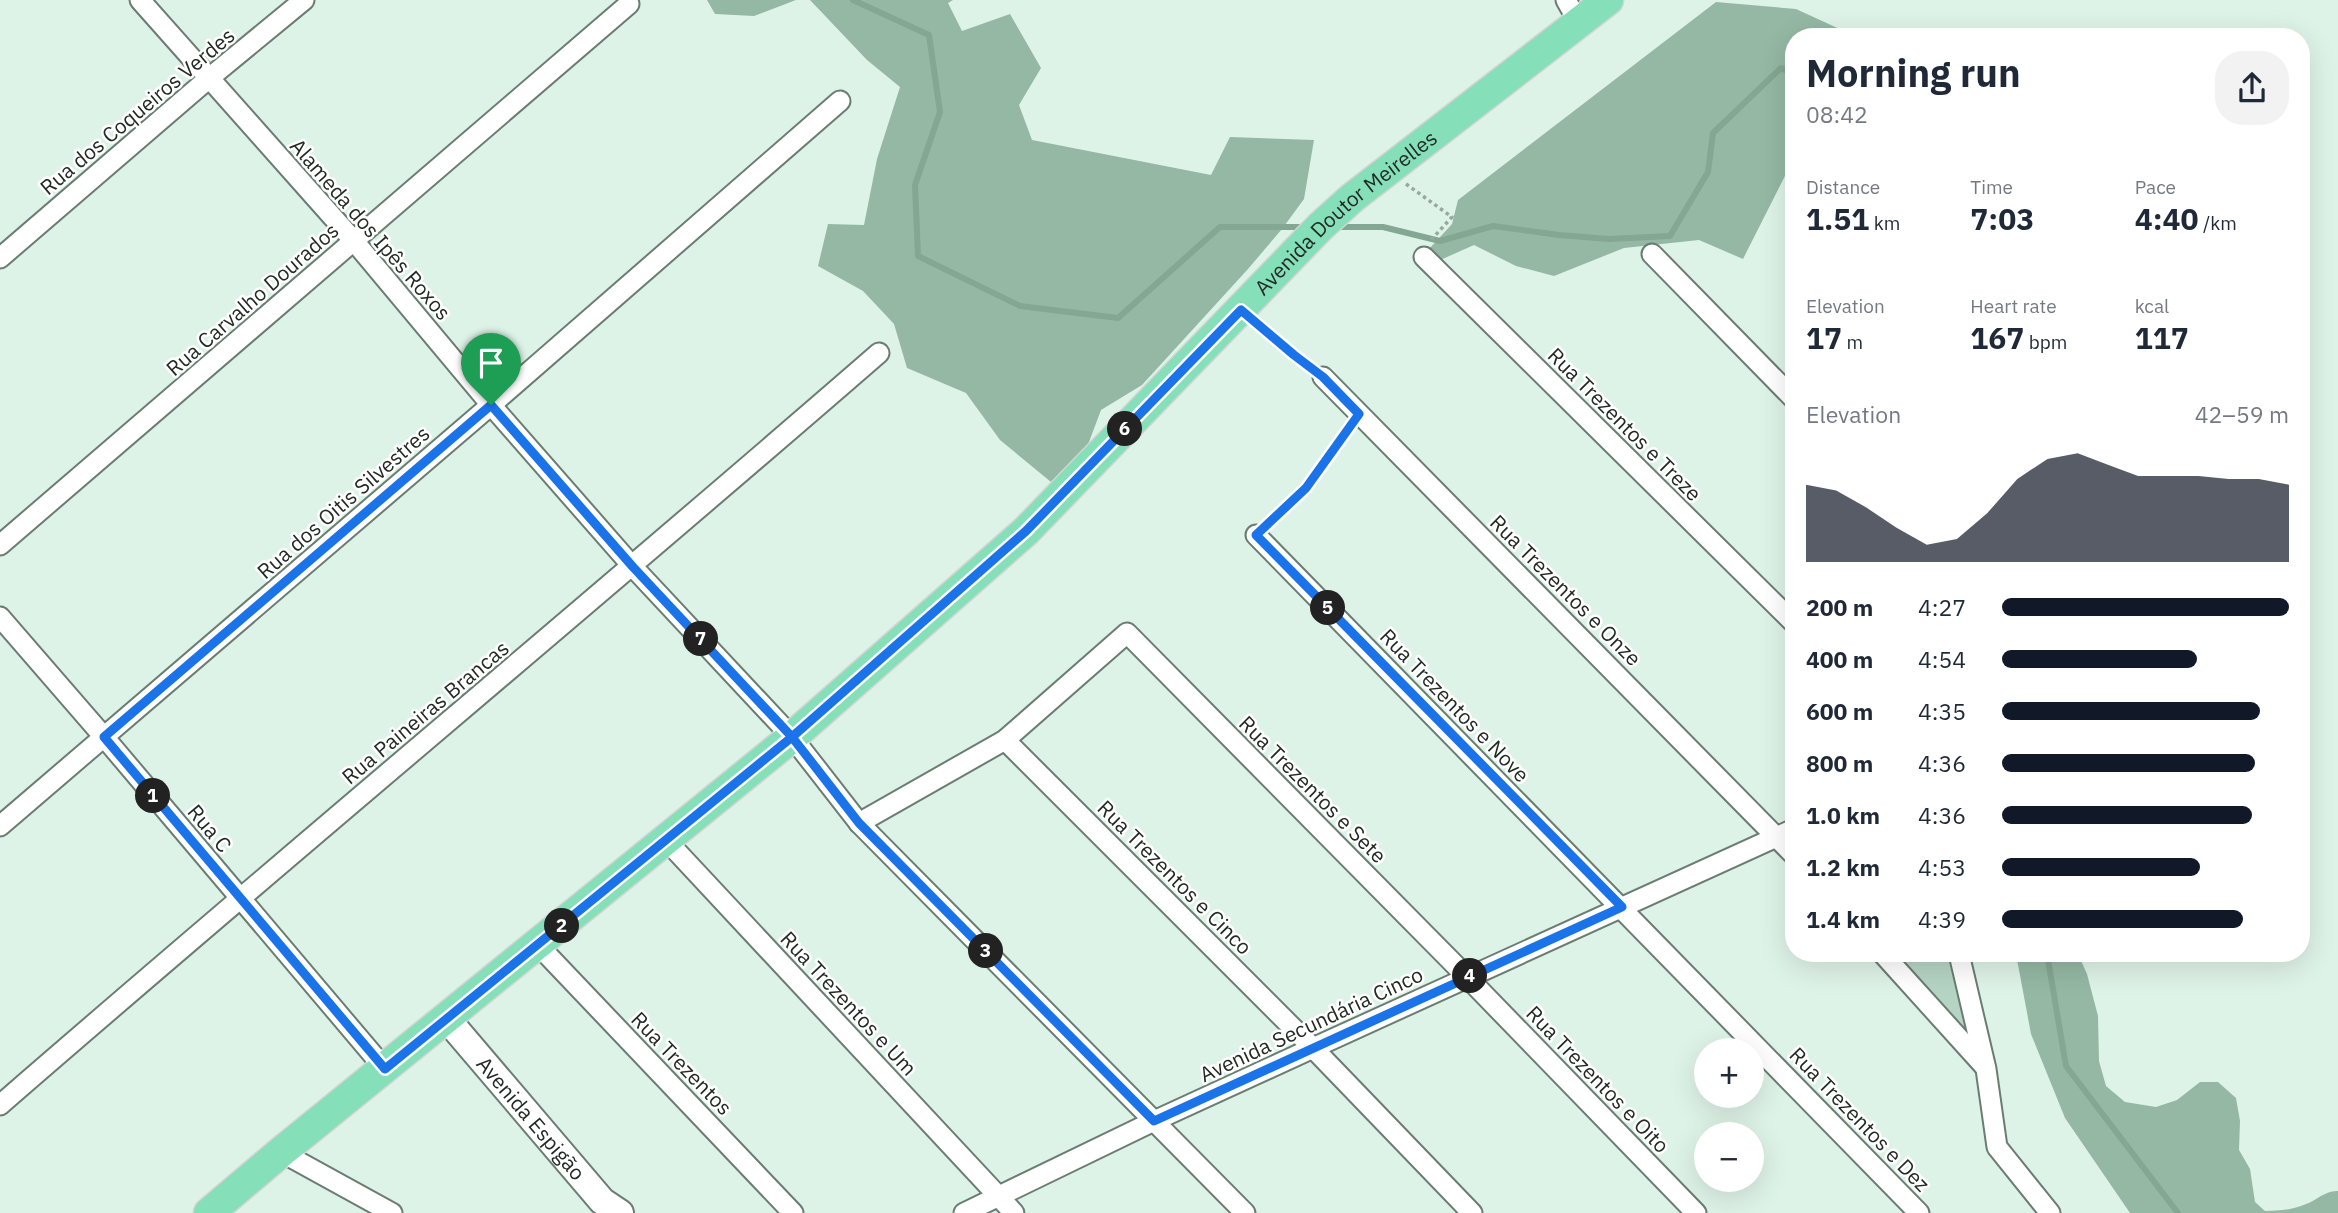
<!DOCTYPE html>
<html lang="en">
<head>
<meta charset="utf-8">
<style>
  :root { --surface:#fff; --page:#f2f2f3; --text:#1f2937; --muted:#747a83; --accent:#111827 }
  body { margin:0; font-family:"IBM Plex Sans",sans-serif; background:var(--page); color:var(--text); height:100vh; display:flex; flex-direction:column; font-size:26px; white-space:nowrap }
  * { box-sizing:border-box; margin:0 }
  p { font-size:23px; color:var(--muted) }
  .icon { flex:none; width:38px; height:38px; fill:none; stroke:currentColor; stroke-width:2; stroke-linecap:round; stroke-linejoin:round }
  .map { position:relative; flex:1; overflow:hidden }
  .details { position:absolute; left:1785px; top:28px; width:525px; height:934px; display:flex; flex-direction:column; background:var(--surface); border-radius:28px; box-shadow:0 7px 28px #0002 }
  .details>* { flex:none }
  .tools { position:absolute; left:1694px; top:1038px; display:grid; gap:14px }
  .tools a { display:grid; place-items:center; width:70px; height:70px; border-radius:50%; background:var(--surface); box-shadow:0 7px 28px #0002; font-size:35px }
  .pin { position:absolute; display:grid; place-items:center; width:60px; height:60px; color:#fff; margin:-72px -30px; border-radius:50% 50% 50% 0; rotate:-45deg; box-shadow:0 0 7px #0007 }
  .pin .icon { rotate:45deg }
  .km { position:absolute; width:35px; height:35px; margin:-18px; border-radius:50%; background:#222; color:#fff; font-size:19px; line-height:35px; text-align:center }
  .round { display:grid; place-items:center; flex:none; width:74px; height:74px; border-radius:28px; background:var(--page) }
  .head { display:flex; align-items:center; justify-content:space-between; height:119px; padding:0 21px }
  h1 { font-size:38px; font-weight:700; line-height:52px }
  .stats { display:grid; grid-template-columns:repeat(3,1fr); gap:10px; height:119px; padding:7px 21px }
  .stats div { display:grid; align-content:center }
  .stats b { font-size:30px; font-weight:700 }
  .stats small { font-size:19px; font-weight:400 }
  .stats p { font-size:19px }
  .chart { height:196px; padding:14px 21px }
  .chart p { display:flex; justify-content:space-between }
  .chart svg { width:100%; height:126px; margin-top:7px; fill:var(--accent); opacity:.7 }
  ul { padding:0 21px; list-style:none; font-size:23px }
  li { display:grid; grid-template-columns:112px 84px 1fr; align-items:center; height:52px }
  li i { height:18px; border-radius:9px; background:var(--accent) }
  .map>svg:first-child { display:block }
</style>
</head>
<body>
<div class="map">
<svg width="2338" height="1213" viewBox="0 0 2338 1213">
  <rect width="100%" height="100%" fill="#def3e7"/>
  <polygon fill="#b5d4c3" points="1891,954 1947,954 1968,1038"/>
  <g fill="#94b8a4">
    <polygon points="707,0 796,0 754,16 715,14"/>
    <polygon points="810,0 953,0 948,3 962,31 1010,14 1041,68 1019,105 1032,140 1211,175 1230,137 1314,140 1304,199 1282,229 1248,269 1142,385 1101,410 1086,450 1051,482 1000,440 966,393 907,368 894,324 863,291 818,266 828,224 864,225 877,159 900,87 867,60"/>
    <polygon points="1716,2 1796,9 1857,37 1794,37 1794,158 1743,259 1699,240 1624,248 1554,276 1516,266 1474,245 1438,261 1429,256 1429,249 1452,224 1458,200"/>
    <path d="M2016,954H2078L2087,974L2098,1016L2099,1061L2106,1086L2125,1102L2156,1107L2177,1100L2200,1082H2218L2236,1098L2240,1121L2239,1150L2250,1169L2255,1202L2265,1211C2279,1211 2292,1210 2306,1204C2317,1200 2326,1190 2338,1191V1213H2130L2065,1118L2031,1034Z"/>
  </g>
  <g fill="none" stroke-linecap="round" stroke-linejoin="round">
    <g stroke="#83a792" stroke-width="6">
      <polyline points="853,0 929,35 940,112 915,185 918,256 1020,306 1118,318 1220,227 1305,227"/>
      <polyline points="1337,227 1383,227 1440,241 1493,226 1559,235 1609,239 1670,236 1708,172 1713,133 1781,68 1794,74"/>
      <polyline points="2047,954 2066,1066 2178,1213"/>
    </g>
    <defs>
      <g id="street">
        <polyline points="140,0 354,241 491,405 633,567 792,737 859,823 1245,1213"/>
        <polyline points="1566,0 1579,23"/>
        <polyline points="1652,254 1794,399"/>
        <polyline points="1424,257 1794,623"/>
        <polyline points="0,258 208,79 304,0"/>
        <polyline points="1323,377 1794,855"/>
        <polyline points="1256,535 1919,1213"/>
        <polyline points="0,545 629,4"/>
        <polyline points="0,617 104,737 385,1069"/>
        <polyline points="1005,740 1313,1048 1472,1213"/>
        <polyline points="859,823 1005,740 1127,633 1467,977 1696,1213"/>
        <polyline points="0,826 491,405 840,101"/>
        <polyline points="666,840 1014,1213"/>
        <polyline points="538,945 793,1213"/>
        <polyline points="1883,954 1985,1067"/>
        <polyline points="1959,954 1986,1069 1997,1147 2050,1213"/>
        <path d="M0,1105C291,852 588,606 879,353"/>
        <polyline points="281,1152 392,1213"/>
        <polyline points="964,1213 1154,1121 1313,1048 1794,829"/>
      </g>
      <g id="secondary">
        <path id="s1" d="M447,1019L602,1201L620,1213"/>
      </g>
      <g id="primary">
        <path id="s2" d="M209,1213L281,1152L792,737L1026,531L1321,226L1352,198L1608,0"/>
      </g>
    </defs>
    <use href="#street" stroke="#6a7d72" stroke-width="23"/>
    <use href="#secondary" stroke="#6a7d72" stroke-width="30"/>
    <use href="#primary" stroke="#d3d4d3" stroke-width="33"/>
    <g stroke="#98a89e" stroke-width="3.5" stroke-dasharray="3.5 3.5" stroke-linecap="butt">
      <polyline points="1406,184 1452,217 1431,240"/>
      <polyline points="1259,326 1310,367"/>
      <polyline points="1270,521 1306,488 1348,428"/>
    </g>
    <use href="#street" stroke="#fff" stroke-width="19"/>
    <use href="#secondary" stroke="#fff" stroke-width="26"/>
    <use href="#primary" stroke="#85dfb9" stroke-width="30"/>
  </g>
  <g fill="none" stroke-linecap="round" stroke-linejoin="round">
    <defs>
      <polyline id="route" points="491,405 104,737 385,1069 792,737 859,823 1154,1121 1622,907 1256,535 1306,488 1359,414 1323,377 1294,355 1241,310 1026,531 792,737 633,567 491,405"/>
    </defs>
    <use href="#route" stroke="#fff" stroke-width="14"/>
    <use href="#route" stroke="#1a73e8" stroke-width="9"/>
  </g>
  <g text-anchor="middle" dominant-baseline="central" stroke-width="5" stroke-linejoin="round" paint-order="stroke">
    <g font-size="21" fill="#222a25" stroke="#fff">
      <text transform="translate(137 111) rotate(-40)">Rua dos Coqueiros Verdes</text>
      <text stroke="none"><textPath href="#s2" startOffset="1516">Avenida Doutor Meirelles</textPath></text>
      <text transform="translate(371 229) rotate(49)">Alameda dos Ipês Roxos</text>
      <text transform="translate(252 299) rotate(-41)">Rua Carvalho Dourados</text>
      <text transform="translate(1625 424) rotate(45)">Rua Trezentos e Treze</text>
      <text transform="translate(343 502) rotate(-41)">Rua dos Oitis Silvestres</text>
      <text transform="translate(1566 590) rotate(45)">Rua Trezentos e Onze</text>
      <text transform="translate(1455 705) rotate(46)">Rua Trezentos e Nove</text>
      <text transform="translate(425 712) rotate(-40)">Rua Paineiras Brancas</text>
      <text transform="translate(1313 789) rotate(45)">Rua Trezentos e Sete</text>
      <text transform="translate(210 828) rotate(50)">Rua C</text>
      <text transform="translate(1175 877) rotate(45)">Rua Trezentos e Cinco</text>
      <text transform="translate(849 1003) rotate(47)">Rua Trezentos e Um</text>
      <text transform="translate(1311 1024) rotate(-25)">Avenida Secundária Cinco</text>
      <text transform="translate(682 1063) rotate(46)">Rua Trezentos</text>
      <text transform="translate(1598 1079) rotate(46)">Rua Trezentos e Oito</text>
      <text stroke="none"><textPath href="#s1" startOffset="130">Avenida Espigão</textPath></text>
      <text transform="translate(1860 1119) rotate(46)">Rua Trezentos e Dez</text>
    </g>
  </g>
</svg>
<div class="tools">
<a>+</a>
<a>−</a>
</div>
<div class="pin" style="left:491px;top:405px;background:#1e9e55"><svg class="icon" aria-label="arrive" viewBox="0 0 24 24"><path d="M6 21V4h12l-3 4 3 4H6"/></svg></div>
<b class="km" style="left:153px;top:796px">1</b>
<b class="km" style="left:562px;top:926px">2</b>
<b class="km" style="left:986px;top:951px">3</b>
<b class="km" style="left:1470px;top:976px">4</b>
<b class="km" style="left:1328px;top:608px">5</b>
<b class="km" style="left:1125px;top:429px">6</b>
<b class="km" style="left:701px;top:639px">7</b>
<section class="details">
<div class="head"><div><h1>Morning run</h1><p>08:42</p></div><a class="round"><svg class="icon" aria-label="share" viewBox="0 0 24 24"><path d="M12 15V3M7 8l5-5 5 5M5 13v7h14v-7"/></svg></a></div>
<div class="stats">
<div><p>Distance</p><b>1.51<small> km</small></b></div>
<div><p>Time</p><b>7:03</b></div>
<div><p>Pace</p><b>4:40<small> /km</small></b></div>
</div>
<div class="stats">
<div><p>Elevation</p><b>17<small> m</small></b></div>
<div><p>Heart rate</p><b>167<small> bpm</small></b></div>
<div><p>kcal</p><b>117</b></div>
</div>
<div class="chart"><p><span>Elevation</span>42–59 m</p>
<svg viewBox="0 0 160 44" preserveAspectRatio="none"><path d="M0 44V17L10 19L20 25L30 32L40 38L50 36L60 27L70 15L80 8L90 6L100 10L110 14L120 14L130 14L140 15L150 15L160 17V44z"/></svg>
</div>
<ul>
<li><b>200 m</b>4:27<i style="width:100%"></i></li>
<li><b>400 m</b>4:54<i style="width:68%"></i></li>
<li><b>600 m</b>4:35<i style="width:90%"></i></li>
<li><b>800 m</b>4:36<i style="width:88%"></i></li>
<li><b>1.0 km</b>4:36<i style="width:87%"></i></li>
<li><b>1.2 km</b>4:53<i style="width:69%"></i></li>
<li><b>1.4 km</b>4:39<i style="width:84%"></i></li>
</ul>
</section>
</div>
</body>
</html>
